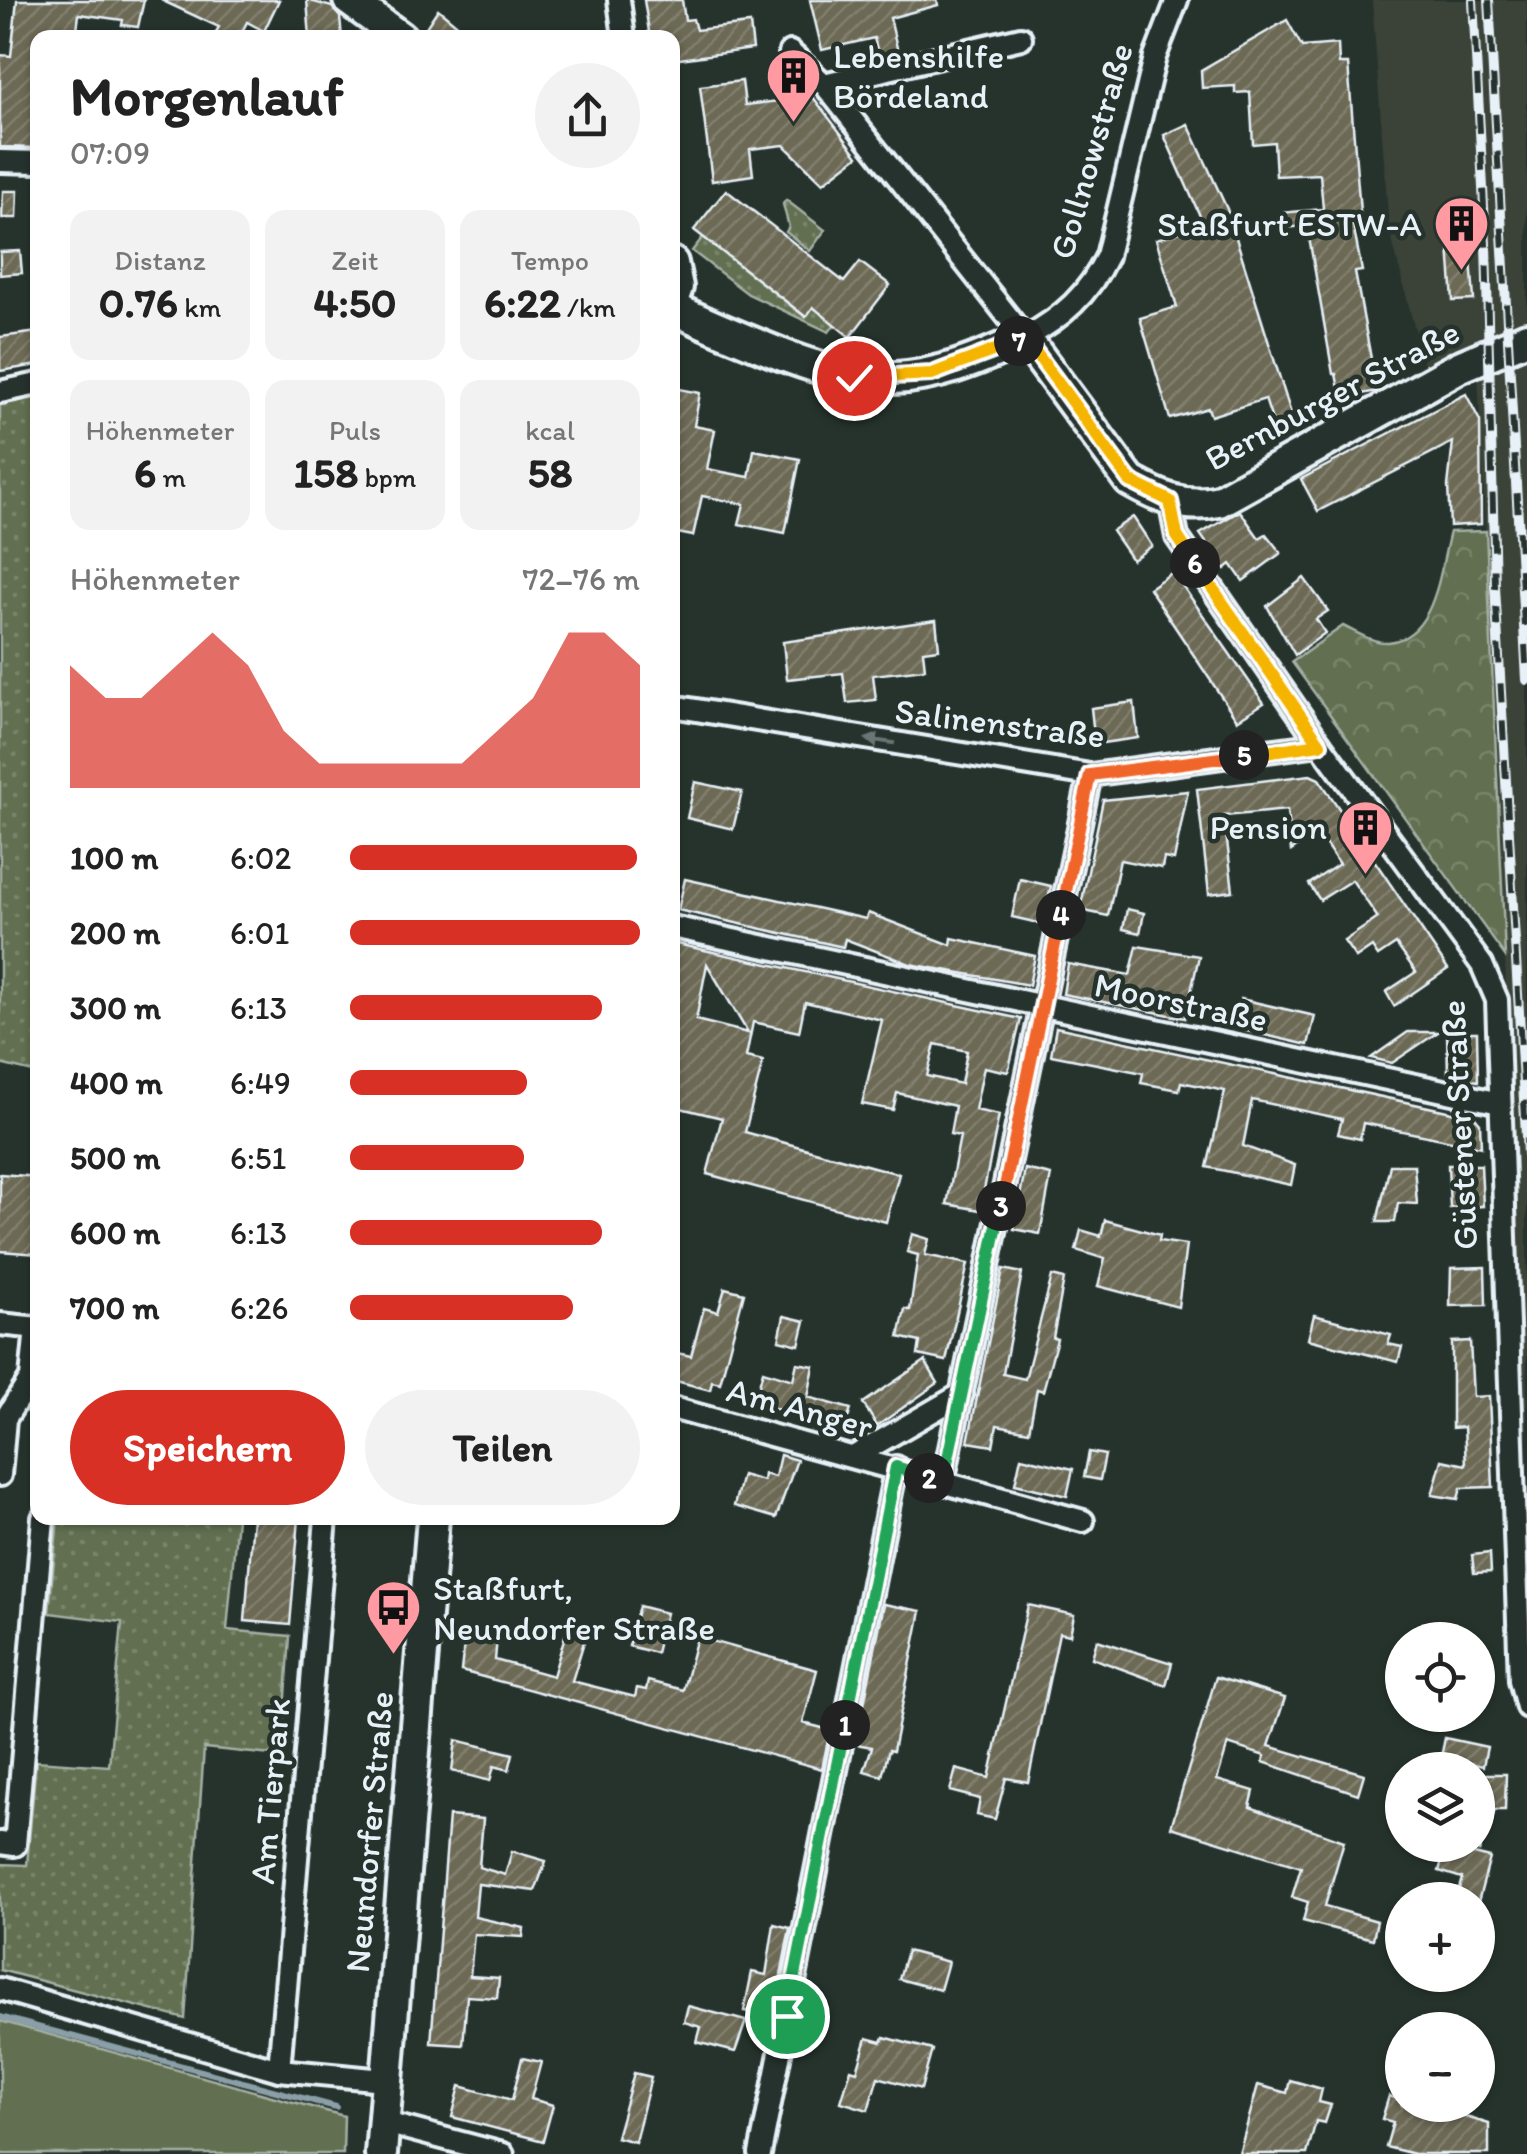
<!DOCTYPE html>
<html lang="de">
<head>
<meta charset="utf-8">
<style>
  :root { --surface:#fff; --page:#f2f2f2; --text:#222; --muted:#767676; --accent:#d93025 }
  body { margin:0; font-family:Itim,sans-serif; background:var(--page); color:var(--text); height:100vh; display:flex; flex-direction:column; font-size:38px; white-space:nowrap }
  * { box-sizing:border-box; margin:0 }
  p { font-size:32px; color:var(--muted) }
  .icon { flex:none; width:55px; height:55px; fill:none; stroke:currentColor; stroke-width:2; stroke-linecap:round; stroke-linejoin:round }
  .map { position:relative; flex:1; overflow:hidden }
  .panel { position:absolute; left:30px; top:30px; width:650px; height:1495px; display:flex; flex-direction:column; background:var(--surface); border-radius:20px; box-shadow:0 2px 8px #0004 }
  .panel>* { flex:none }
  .fabs { position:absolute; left:1385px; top:1622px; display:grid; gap:20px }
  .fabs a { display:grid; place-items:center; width:110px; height:110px; border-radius:50%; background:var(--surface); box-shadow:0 2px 8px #0004; font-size:50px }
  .pin { position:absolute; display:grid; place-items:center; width:85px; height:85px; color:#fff; margin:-42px; border:5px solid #fff; border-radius:50%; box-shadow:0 2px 10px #0007 }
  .km { position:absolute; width:50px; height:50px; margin:-25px; border-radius:50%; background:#222; color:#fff; font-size:28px; line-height:50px; text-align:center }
  .round { display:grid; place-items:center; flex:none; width:105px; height:105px; border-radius:52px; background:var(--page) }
  .overview { display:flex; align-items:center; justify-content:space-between; height:170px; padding:0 40px }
  h1 { font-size:55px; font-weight:700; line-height:75px }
  .figures { display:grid; grid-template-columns:repeat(3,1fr); gap:15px; height:170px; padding:10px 40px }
  .figures div { display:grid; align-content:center; border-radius:20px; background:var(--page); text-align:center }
  .figures b { font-size:42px; font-weight:700 }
  .figures small { font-size:28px; font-weight:400 }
  .figures p { font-size:28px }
  .chart { height:280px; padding:20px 40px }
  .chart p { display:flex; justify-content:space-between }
  .chart svg { width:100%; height:180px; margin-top:10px; fill:var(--accent); opacity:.7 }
  .button { display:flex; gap:20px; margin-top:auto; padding:20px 40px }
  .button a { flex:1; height:115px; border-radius:60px; background:var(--accent); color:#fff; font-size:40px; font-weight:700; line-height:115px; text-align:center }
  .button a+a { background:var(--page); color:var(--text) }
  ul { padding:0 40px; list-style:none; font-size:32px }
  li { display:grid; grid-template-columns:160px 120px 1fr; align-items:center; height:75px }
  li i { height:25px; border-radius:12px; background:var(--accent) }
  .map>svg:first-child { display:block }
</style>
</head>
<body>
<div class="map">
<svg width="1527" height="2154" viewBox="0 0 1527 2154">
  <defs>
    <pattern id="grass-dots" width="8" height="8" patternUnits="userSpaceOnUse" patternTransform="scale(2.5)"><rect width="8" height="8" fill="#627051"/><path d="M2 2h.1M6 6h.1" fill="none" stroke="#78856b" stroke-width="1.8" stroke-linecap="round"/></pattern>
    <pattern id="forest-crowns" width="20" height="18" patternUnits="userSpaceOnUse" patternTransform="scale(2.5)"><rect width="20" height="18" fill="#627051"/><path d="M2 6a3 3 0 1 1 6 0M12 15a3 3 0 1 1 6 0" fill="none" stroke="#78856b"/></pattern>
    <pattern id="building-hatch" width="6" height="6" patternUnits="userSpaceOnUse" patternTransform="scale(2.5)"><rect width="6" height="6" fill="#6c6955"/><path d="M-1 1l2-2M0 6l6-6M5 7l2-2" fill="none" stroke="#817f6e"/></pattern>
  </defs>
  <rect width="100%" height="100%" fill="#26332d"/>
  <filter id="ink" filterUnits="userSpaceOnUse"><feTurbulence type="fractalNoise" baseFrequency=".01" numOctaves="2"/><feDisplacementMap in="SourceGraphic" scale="20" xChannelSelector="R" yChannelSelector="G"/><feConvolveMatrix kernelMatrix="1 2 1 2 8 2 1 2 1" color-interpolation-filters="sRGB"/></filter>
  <g filter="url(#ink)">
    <g fill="#3b4339">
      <polygon points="1372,0 1527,0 1527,323 1425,369 1389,228"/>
      <polygon points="1527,350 1527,1680 1505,956 1478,371"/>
    </g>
    <g fill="url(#grass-dots)" stroke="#a5b0a4" stroke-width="2.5">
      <polygon points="786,200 825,230 810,251 786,232 789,227 783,204"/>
      <polygon points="703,237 805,317 813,307 835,324 829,332 748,294 692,251"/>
      <polygon points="37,394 37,1073 0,1064 0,402"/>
      <polygon points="58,1518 237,1518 227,1630 290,1636 282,1756 204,1748 185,2019 0,1970 0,1864 27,1865 36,1761 109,1766 122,1622 49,1613"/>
    </g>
    <path fill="url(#forest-crowns)" stroke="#a5b0a4" stroke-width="2.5" d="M1486,531L1505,956L1292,662L1343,626C1356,632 1373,643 1388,642C1436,638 1440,568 1450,532Z"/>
    <polygon fill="#627051" stroke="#a5b0a4" stroke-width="2.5" points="0,2021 344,2116 343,2154 0,2154"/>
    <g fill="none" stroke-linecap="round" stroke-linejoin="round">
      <polyline stroke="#8a9fa8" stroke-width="6" points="0,2017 336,2107"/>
    </g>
    <g fill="url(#building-hatch)" stroke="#e8f1f8" stroke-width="2.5" fill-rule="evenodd">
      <polygon points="17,0 144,0 138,27 122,25 123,20 79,14 76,38 38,38 38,148 0,147 0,55 11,56"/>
      <polygon points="161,0 279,0 264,31 247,22 239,38 226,38 216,32 219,27"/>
      <polygon points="307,0 332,7 340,17 342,38 310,38"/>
      <polygon points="644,0 682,0 685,20 693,19 696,30 750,24 753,49 672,60 672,38 650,38"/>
      <polygon points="810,0 937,0 938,5 890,18 898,52 879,56 874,38 822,50"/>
      <polygon points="438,9 473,38 419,38"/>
      <polygon points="1287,20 1302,47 1338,44 1339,64 1348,64 1361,224 1353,225 1362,271 1355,272 1377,391 1341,398 1336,374 1333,374 1307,226 1282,228 1280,213 1323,209 1320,174 1276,176 1274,142 1253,144 1250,92 1235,93 1235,86 1202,88 1201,70"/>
      <polygon points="742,81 745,105 813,97 858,156 823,183 784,145 750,149 753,175 712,181 700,86"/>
      <polygon points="1188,124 1227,209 1293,420 1274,426 1265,399 1211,416 1208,408 1170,419 1140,318 1177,307 1156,239 1204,225 1164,135"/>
      <polygon points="726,190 844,282 860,262 890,285 850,337 813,307 806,317 694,230"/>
      <polygon points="3,191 18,191 17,218 2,218"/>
      <polygon points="1470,245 1474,300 1453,301 1449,246"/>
      <polygon points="20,251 22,273 0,275 0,252"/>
      <polygon points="38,332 38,365 0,371 0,337"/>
      <polygon points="674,388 700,393 694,426 715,430 707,469 749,477 754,450 800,459 785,533 739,524 744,504 702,496 693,536 672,532"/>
      <polygon points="1466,394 1480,421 1481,524 1450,526 1448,486 1453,442 1318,511 1301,479"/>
      <polygon points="1240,511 1259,538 1266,534 1281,553 1243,581 1231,564 1225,569 1200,534"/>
      <polygon points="1133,517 1152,546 1132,560 1112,531"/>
      <polygon points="1173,572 1264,703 1237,720 1149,588"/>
      <polygon points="1304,578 1328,611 1316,619 1325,633 1295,655 1267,606"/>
      <polygon points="936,620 939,649 923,651 925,669 873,675 876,700 847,703 843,673 787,679 783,642"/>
      <polygon points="1134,702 1138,738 1095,744 1091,708"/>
      <polygon points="1310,775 1319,779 1448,969 1394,1006 1386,992 1416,972 1396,944 1378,956 1372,947 1356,958 1344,941 1378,918 1352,880 1320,900 1309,884 1339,864 1318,833 1291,851 1287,810 1224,816 1233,891 1209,894 1197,789"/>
      <polygon points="695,782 742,792 733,829 687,818"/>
      <polygon points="1188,791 1174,860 1164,858 1162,868 1120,860 1108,916 1080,910 1103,800"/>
      <polygon points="685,879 866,919 868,913 951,945 952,938 1035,956 1029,985 910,964 845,939 843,947 678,910"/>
      <polygon points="1020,879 1051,886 1043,924 1012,917"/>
      <polygon points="1127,909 1144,913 1140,933 1123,929"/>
      <path d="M672,943L1021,1019L1008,1072L984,1067L975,1110L999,1115L980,1210L947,1204L960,1136L950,1134L955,1106L897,1093L893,1110L862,1104L882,1020L805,1002L799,1032L753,1022L746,1057L763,1061L745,1132L899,1174L886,1222L707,1174L722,1118L672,1106ZM707,964L748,1033L696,1020ZM935,1044L967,1051L961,1084L927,1076Z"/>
      <polygon points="1137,946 1199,956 1185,1018 1063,994 1068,964 1130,975"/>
      <polygon points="1241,999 1315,1016 1308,1045 1234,1028"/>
      <polygon points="1056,1027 1475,1117 1480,1123 1481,1147 1363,1123 1360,1139 1338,1134 1342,1119 1252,1100 1243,1146 1295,1165 1291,1185 1207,1167 1225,1091 1181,1082 1179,1090 1141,1083 1143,1073 1051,1055"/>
      <polygon points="1408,1032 1438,1032 1392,1063 1371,1058"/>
      <polygon points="1447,1032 1477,1032 1478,1081 1448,1076"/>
      <polygon points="1390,1165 1414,1165 1417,1204 1398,1203 1395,1222 1377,1222"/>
      <polygon points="1448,1165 1481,1165 1483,1206 1450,1208"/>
      <polygon points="1025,1169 1051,1175 1040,1234 1014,1229"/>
      <polygon points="0,1174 38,1177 38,1254 0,1251"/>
      <polygon points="1105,1220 1160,1235 1159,1241 1186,1245 1178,1307 1098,1286 1105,1259 1076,1250 1081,1230 1101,1236"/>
      <polygon points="912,1234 929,1239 925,1255 968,1264 946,1361 918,1355 920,1342 899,1337 905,1309 910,1310 918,1255 907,1252"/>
      <polygon points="1485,1267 1486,1305 1450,1306 1451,1268"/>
      <polygon points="1003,1269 1022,1273 1003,1374 1025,1379 1052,1276 1064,1279 1053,1338 1057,1339 1043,1391 1037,1389 1029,1431 997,1425 993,1446 968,1442"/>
      <polygon points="725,1288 744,1293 720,1383 712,1381 710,1390 672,1380 672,1352 691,1356 704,1308 718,1312"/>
      <polygon points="1314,1315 1391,1335 1388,1344 1402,1347 1398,1362 1308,1339"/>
      <polygon points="784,1316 805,1321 799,1345 779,1340"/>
      <polygon points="1470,1341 1473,1397 1489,1396 1493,1487 1461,1488 1458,1499 1432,1495 1442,1460 1466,1465 1464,1427 1452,1428 1452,1342"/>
      <polygon points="925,1361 938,1383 877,1426 863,1403"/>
      <polygon points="797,1363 814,1366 808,1397 851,1409 845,1428 794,1418 795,1414 754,1403 763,1371 793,1380"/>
      <polygon points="1089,1452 1105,1455 1100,1480 1084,1477"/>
      <polygon points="780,1455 797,1460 776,1518 734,1506 742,1475 763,1481 764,1474 775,1477"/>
      <polygon points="1021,1457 1073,1469 1067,1496 1015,1484"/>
      <polygon points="253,1518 299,1518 290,1625 245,1621"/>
      <polygon points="1490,1553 1491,1572 1474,1573 1472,1555"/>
      <polygon points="884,1604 921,1611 893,1751 889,1750 882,1776 864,1771 872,1747 856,1744"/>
      <polygon points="1028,1605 1074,1615 1070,1635 1059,1633 1028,1782 1006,1778 995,1819 977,1815 980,1799 950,1791 956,1769 989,1778"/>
      <polygon points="639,1606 666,1613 656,1653 629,1646"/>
      <polygon points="570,1619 589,1625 572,1681 635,1697 637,1688 646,1690 648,1681 683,1690 697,1637 817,1670 803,1723 830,1730 822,1769 461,1671 465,1635 497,1638 495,1660 553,1676"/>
      <polygon points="1097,1640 1172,1663 1166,1685 1092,1658"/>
      <polygon points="1216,1677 1285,1698 1269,1746 1364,1774 1358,1794 1263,1762 1265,1756 1228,1744 1217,1780 1254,1791 1250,1807 1344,1841 1325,1906 1377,1921 1373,1939 1303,1921 1308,1902 1292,1897 1301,1867 1171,1827"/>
      <polygon points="1445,1738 1487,1747 1483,1766 1441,1757"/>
      <polygon points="456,1740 513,1754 509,1770 494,1766 490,1781 452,1771"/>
      <polygon points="1479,1774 1506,1774 1505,1810 1495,1810 1479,1852"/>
      <polygon points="449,1816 483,1819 479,1867 505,1875 512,1851 546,1861 535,1891 478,1884 475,1917 524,1928 523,1937 474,1934 470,1976 499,1978 497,1998 467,1996 463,2045 431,2043"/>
      <polygon points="1446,1847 1490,1858 1478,1902 1457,1896 1462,1878 1439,1871"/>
      <polygon points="774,1924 790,1928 773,2017 744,2011 752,1972 766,1975"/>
      <polygon points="907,1951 948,1962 940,1990 899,1979"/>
      <polygon points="688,2006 746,2021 735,2052 697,2042 701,2027 684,2022"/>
      <polygon points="884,2037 932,2050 921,2089 878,2077 868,2110 841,2102 851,2069 857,2071 867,2038 882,2042"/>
      <polygon points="522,2058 541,2062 531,2099 553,2105 543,2141 452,2117 460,2086 512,2100"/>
      <polygon points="634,2073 651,2077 635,2142 616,2137"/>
      <polygon points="1290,2080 1322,2089 1319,2102 1331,2105 1325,2123 1316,2121 1307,2154 1239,2154 1258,2085 1287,2093"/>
      <polygon points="1389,2096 1402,2100 1402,2105 1452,2105 1449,2112 1489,2124 1489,2154 1414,2154 1386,2147 1393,2122 1382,2119"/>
    </g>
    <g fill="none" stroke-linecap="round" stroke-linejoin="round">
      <defs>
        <g id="street">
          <polyline points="619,0 624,38"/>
          <polyline points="790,52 824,84 1021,38"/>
          <path d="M824,84L1025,338C1063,317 1088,295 1107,256L1155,57L1177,0"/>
          <polyline points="0,161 38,162"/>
          <polyline points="0,392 38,384"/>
          <polyline points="1170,501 1177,537 1320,744 1482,965 1497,1000 1520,1680 1527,1707"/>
          <polyline points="672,706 1090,775 1320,744"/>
          <polyline points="672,927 1500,1103"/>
          <polyline points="0,1324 38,1328"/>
          <polyline points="672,1408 1083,1521"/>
          <polyline points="855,1456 962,1394"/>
          <polyline points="0,1475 5,1419 31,1378 36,1328"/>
          <polyline points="943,1482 1090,775"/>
          <polyline points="0,1843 15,1845 43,1518"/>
          <polyline points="0,1989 279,2070 326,1518"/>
          <polyline points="279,2070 384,2080"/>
          <polyline points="382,2122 503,2154"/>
          <polyline points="760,2154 896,1467"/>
        </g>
        <g id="secondary">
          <polyline points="349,0 401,38"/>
          <polyline points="672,263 677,287 672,301"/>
          <path d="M672,307C702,323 734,335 765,348C872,392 921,387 1025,338L1130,481C1160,498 1184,509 1219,501L1459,367L1527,338"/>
          <polyline points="381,2154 433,1518"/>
        </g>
      </defs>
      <use href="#street" stroke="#e8f1f8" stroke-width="28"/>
      <use href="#secondary" stroke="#e8f1f8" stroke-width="38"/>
      <use href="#street" stroke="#26332d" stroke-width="20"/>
      <use href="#secondary" stroke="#26332d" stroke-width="30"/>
      <defs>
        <g id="rail">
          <polyline points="1473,0 1486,244 1495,586 1527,1154"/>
          <polyline points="1489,0 1527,680"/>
        </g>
      </defs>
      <use href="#rail" stroke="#e8f1f8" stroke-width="10"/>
      <use href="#rail" stroke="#26332d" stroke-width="6" stroke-dasharray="19" stroke-linecap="butt"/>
    </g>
    <defs><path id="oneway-solid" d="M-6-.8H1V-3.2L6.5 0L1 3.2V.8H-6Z" transform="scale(2.5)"/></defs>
    <use fill="#6a7674" href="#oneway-solid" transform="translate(880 741) rotate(-171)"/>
  </g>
  <g fill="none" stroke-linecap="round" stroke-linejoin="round" filter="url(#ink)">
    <defs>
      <polyline id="split-1" points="787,2016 845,1725"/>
      <polyline id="split-2" points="845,1725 896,1467 929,1478"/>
      <polyline id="split-3" points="929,1478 943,1482 1001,1206"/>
      <polyline id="split-4" points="1001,1206 1061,915"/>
      <polyline id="split-5" points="1061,915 1090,775 1244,755"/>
      <polyline id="split-6" points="1195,563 1320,744 1244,755"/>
      <polyline id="split-7" points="1019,341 1025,338 1130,481 1170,501 1177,536 1195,563"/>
      <polyline id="split-8" points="854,378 932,374 1019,341"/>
    </defs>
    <use href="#split-1" stroke="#fff" stroke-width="20"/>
    <use href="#split-2" stroke="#fff" stroke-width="20"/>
    <use href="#split-3" stroke="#fff" stroke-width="20"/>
    <use href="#split-4" stroke="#fff" stroke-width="20"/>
    <use href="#split-5" stroke="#fff" stroke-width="20"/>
    <use href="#split-6" stroke="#fff" stroke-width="20"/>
    <use href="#split-7" stroke="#fff" stroke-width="20"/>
    <use href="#split-8" stroke="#fff" stroke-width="20"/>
    <use href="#split-1" stroke="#22a559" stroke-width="12"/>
    <use href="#split-2" stroke="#22a559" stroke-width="12"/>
    <use href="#split-3" stroke="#22a559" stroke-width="12"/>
    <use href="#split-4" stroke="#f0652b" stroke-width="12"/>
    <use href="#split-5" stroke="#f0652b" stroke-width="12"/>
    <use href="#split-6" stroke="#f5b400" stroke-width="12"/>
    <use href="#split-7" stroke="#f5b400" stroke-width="12"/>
    <use href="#split-8" stroke="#f5b400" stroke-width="12"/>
  </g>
  <defs>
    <symbol id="building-pin" viewBox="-11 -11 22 30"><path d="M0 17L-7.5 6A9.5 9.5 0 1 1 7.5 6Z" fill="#ff9aa2" stroke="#26332d"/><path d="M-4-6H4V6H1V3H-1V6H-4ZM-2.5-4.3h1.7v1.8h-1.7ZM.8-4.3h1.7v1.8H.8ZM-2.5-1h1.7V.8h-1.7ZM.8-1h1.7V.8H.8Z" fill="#111"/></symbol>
    <symbol id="bus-pin" viewBox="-11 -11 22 30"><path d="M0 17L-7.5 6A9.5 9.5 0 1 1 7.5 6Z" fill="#ff9aa2" stroke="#26332d"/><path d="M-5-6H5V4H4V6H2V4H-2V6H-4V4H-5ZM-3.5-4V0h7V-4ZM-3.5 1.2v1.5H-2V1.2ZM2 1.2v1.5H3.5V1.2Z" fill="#111"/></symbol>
  </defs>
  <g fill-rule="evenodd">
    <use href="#building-pin" x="762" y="44" width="63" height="86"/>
    <use href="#building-pin" x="1430" y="192" width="63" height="86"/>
    <use href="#building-pin" x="1334" y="796" width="63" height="86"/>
    <use href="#bus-pin" x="362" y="1576" width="63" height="86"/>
  </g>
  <g text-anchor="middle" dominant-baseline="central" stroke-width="9" stroke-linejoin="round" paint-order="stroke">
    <g font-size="35" fill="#e8f1f8" stroke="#26332d" text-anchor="start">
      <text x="833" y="56">Lebenshilfe<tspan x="833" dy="40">Bördeland</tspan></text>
      <text x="1422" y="224" text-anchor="end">Staßfurt ESTW-A</text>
      <text x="1327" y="827" text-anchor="end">Pension</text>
      <text x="433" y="1588">Staßfurt,<tspan x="433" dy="40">Neundorfer Straße</tspan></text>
    </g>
    <g font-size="35" fill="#e8f1f8" stroke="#26332d">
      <text transform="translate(1091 151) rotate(-74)">Gollnowstraße</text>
      <text transform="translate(1332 395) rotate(-28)">Bernburger Straße</text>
      <text transform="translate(1000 723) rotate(7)">Salinenstraße</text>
      <text transform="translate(1181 1002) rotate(12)">Moorstraße</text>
      <text transform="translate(1459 1125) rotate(-93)">Güstener Straße</text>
      <text transform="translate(800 1408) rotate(15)">Am Anger</text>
      <text transform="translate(270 1791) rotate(-85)">Am Tierpark</text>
      <text transform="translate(369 1832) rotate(-85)">Neundorfer Straße</text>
    </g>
  </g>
</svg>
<div class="fabs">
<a><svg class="icon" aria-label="locate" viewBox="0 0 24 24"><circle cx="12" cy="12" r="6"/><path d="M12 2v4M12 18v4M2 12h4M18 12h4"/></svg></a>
<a><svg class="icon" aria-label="layers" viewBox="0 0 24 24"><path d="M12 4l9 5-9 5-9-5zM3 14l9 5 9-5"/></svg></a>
<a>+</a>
<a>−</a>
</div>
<div class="pin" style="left:787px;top:2016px;background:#1e9e55"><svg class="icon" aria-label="arrive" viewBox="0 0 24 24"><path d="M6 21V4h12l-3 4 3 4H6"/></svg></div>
<div class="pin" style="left:854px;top:378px;background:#d93025"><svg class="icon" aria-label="check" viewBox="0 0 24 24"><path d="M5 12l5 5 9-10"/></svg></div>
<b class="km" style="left:845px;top:1725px">1</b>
<b class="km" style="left:929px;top:1478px">2</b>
<b class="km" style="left:1001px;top:1206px">3</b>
<b class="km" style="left:1061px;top:915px">4</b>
<b class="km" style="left:1244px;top:755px">5</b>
<b class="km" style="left:1195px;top:563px">6</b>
<b class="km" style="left:1019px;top:341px">7</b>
<section class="panel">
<div class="overview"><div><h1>Morgenlauf</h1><p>07:09</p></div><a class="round"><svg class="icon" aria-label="share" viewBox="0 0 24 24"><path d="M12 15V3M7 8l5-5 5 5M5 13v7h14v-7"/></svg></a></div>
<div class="figures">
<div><p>Distanz</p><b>0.76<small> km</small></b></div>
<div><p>Zeit</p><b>4:50</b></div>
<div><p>Tempo</p><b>6:22<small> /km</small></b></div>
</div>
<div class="figures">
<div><p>Höhenmeter</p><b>6<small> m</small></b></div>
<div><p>Puls</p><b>158<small> bpm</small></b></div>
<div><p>kcal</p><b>58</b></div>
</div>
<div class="chart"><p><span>Höhenmeter</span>72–76 m</p>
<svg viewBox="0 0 160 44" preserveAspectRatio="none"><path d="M0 44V14L10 22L20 22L30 14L40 6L50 14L60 30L70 38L80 38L90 38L100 38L110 38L120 30L130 22L140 6L150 6L160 14V44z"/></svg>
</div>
<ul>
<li><b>100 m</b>6:02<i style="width:99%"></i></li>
<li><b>200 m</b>6:01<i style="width:100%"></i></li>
<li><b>300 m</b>6:13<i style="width:87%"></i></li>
<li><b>400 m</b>6:49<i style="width:61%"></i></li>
<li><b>500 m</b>6:51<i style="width:60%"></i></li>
<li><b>600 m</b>6:13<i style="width:87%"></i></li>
<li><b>700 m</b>6:26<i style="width:77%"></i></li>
</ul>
<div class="button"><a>Speichern</a><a>Teilen</a></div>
</section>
</div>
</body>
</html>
